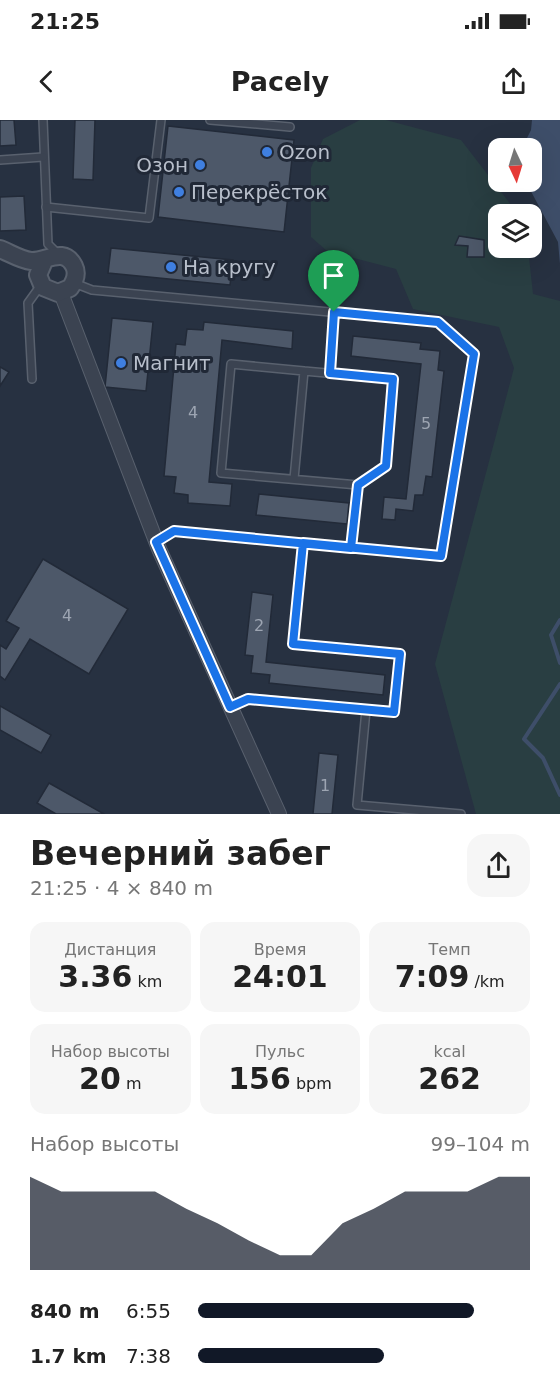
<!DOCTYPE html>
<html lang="ru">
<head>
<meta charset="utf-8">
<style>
  :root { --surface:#fff; --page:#f6f6f6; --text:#222; --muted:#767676; --accent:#111827 }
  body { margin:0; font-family:"DejaVu Sans",sans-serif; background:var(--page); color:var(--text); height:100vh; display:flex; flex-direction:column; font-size:22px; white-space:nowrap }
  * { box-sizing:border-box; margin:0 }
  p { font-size:20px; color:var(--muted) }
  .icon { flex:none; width:33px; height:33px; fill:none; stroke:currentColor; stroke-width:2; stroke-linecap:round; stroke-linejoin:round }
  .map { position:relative; height:694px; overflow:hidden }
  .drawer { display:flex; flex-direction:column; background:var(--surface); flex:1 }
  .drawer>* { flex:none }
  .needle { width:39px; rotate:176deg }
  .tools { position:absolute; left:488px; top:18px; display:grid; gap:12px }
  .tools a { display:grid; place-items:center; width:54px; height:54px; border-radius:12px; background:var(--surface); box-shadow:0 6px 24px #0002; font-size:30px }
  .pin { position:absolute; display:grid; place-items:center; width:51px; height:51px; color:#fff; margin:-62px -26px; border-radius:50% 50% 50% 0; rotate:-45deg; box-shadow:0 0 6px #0007 }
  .pin .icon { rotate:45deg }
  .round { display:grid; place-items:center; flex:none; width:63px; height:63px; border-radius:18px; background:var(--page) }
  .overview { display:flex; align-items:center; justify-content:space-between; height:102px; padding:0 30px }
  h1 { font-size:33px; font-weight:700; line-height:45px }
  .stats { display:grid; grid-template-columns:repeat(3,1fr); gap:9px; height:102px; padding:6px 30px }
  .stats div { display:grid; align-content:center; border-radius:15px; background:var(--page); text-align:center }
  .stats b { font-size:30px; font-weight:700 }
  .stats small { font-size:16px; font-weight:400 }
  .stats p { font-size:16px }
  .chart { height:168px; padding:12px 30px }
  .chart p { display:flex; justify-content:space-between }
  .chart svg { width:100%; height:108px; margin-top:6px; fill:var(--accent); opacity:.7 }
  ul { padding:0 30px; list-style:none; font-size:20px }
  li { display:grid; grid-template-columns:96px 72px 1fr; align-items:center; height:45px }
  li i { height:15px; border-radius:8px; background:var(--accent) }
  .status { display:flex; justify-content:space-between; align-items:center; height:42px; padding:0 30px; background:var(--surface); direction:ltr }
  .status svg { height:16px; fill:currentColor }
  header { display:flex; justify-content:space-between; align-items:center; height:78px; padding:0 30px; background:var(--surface); font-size:27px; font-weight:700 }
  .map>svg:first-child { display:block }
</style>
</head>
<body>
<div class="status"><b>21:25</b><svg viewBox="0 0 49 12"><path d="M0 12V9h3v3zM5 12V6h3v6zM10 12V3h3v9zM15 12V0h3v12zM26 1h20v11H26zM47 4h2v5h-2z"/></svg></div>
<header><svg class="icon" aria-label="back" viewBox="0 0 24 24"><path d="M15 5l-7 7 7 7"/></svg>Pacely<svg class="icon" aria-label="share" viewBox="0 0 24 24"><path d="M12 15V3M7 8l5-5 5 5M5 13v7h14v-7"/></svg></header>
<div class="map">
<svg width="560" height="694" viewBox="0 0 560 694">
  <rect width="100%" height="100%" fill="#273141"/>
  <polygon fill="#293e42" points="360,0 386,0 461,20 518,94 498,94 498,128 528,128 533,174 560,181 560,694 476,694 435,544 514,248 499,207 413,189 396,149 327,131 311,117 311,48 323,19"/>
  <polygon fill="#3e4e69" points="532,0 560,0 560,144 558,122 526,62 531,62 531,28 522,28 531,10"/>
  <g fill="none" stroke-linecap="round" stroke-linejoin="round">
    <g stroke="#3e4e69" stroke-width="4">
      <polyline points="560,500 551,515 560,543"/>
      <polyline points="560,564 524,619 543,638 560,675"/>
    </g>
  </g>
  <g fill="#4d5869" stroke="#222a38" stroke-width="1.5">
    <polygon points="0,0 14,0 16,25 0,26"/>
    <polygon points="75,0 95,0 93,60 73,59"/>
    <polygon points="168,6 294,20 284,112 158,97"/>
    <polygon points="24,76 26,110 0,111 0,77"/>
    <polygon points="459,116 484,120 484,137 467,137 468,126 455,125"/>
    <polygon points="111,128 233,140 230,165 108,153"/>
    <polygon points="112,198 153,202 146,271 105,267"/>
    <polygon points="204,202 293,211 292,229 222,220 209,362 232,364 230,386 188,383 188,375 174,373 176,357 164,356 176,224 185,225 187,209 203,210"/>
    <polygon points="353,216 421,223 420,229 440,231 438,250 444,251 432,357 426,356 423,375 415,375 413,391 396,389 395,400 382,399 384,377 406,379 421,244 351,236"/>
    <polygon points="0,247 9,252 0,266"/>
    <polygon points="259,374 349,383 347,404 256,395"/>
    <polygon points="43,439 128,489 89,554 30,519 5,560 0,556 0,525 6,529 19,508 6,501"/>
    <polygon points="252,472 273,475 266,542 385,555 383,575 269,563 270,555 251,553 253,536 245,535"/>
    <polygon points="0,586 51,615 41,633 0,610"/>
    <polygon points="319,633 338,635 332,694 313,694"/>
    <polygon points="49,663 104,694 56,694 37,683"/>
  </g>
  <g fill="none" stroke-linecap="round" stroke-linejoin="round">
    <defs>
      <g id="service">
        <polyline points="43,0 48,124 58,134"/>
        <polyline points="210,0 290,7"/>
        <polyline points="0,40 43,37"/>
        <polyline points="46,87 149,98 161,0"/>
        <polyline points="74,163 92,170 438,202 474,234 441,436 174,411 156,422"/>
        <polyline points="330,253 334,192"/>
        <polyline points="32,259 28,183 41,165"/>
        <polyline points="294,359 304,251 393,259 386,346 358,365 221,353 231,244 304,251"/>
        <polyline points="351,428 358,365"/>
        <polyline points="230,587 248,578 394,592 400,534 293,524 303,423"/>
        <polyline points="366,590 357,685 461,694"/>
      </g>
      <polyline id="minor" points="61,173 159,429 279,694"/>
      <path id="tertiary" d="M0,129C10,133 21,140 31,141C46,142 64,126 74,146C78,154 75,161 70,168L58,173L43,167L38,155L44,141"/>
    </defs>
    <use href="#service" stroke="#59616e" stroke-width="10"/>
    <use href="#minor" stroke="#59616e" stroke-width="16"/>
    <use href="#tertiary" stroke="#59616e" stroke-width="20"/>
    <use href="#service" stroke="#3b4351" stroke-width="7"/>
    <use href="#minor" stroke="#3b4351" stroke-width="14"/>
    <use href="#tertiary" stroke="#3b4351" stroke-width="16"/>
  </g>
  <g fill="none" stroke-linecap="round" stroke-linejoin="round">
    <defs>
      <polyline id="route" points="334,192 330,253 393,259 386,346 358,365 351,428 174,411 156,422 230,587 248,579 394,592 400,534 293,524 303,423 441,436 474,234 438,202 334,192"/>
    </defs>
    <use href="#route" stroke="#fff" stroke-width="12"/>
    <use href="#route" stroke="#1a73e8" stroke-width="8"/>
  </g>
  <g fill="#3f7fe0" stroke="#202836" stroke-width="2">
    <circle cx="267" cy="32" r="6"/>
    <circle cx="200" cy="45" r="6"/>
    <circle cx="179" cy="72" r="6"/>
    <circle cx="171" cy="147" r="6"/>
    <circle cx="121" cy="243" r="6"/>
  </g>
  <g text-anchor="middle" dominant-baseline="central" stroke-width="6" stroke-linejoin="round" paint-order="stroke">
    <g font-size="16" fill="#9da5b2">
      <text x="193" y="292">4</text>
      <text x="426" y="303">5</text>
      <text x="67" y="495">4</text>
      <text x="259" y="505">2</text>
      <text x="325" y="665">1</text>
    </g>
    <g font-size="20" fill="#b8bfcb" stroke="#202836" text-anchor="start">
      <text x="279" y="32">Ozon</text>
      <text x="188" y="45" text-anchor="end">Озон</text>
      <text x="191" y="72">Перекрёсток</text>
      <text x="183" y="147">На кругу</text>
      <text x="133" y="243">Магнит</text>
    </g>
  </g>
</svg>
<div class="tools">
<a><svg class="needle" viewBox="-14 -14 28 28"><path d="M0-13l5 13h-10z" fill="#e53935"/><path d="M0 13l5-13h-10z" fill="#767676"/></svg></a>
<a><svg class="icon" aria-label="layers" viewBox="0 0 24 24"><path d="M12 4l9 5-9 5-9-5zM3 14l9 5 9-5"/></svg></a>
</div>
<div class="pin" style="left:334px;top:192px;background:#1e9e55"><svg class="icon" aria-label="arrive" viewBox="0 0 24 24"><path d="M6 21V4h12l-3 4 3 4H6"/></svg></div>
</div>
<section class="drawer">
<div class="overview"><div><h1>Вечерний забег</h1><p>21:25 · 4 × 840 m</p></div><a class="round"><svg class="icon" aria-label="share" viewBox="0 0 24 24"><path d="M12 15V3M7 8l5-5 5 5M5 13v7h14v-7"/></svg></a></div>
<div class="stats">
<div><p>Дистанция</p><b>3.36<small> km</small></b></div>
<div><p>Время</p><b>24:01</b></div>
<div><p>Темп</p><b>7:09<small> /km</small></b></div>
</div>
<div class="stats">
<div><p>Набор высоты</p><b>20<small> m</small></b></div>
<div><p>Пульс</p><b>156<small> bpm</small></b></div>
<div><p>kcal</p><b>262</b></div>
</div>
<div class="chart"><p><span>Набор высоты</span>99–104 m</p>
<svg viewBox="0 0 160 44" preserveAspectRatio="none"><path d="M0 44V6L10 12L20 12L30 12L40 12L50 19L60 25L70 32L80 38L90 38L100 25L110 19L120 12L130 12L140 12L150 6L160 6V44z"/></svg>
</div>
<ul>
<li><b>840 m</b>6:55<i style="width:83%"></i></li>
<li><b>1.7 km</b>7:38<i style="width:56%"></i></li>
</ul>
</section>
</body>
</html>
